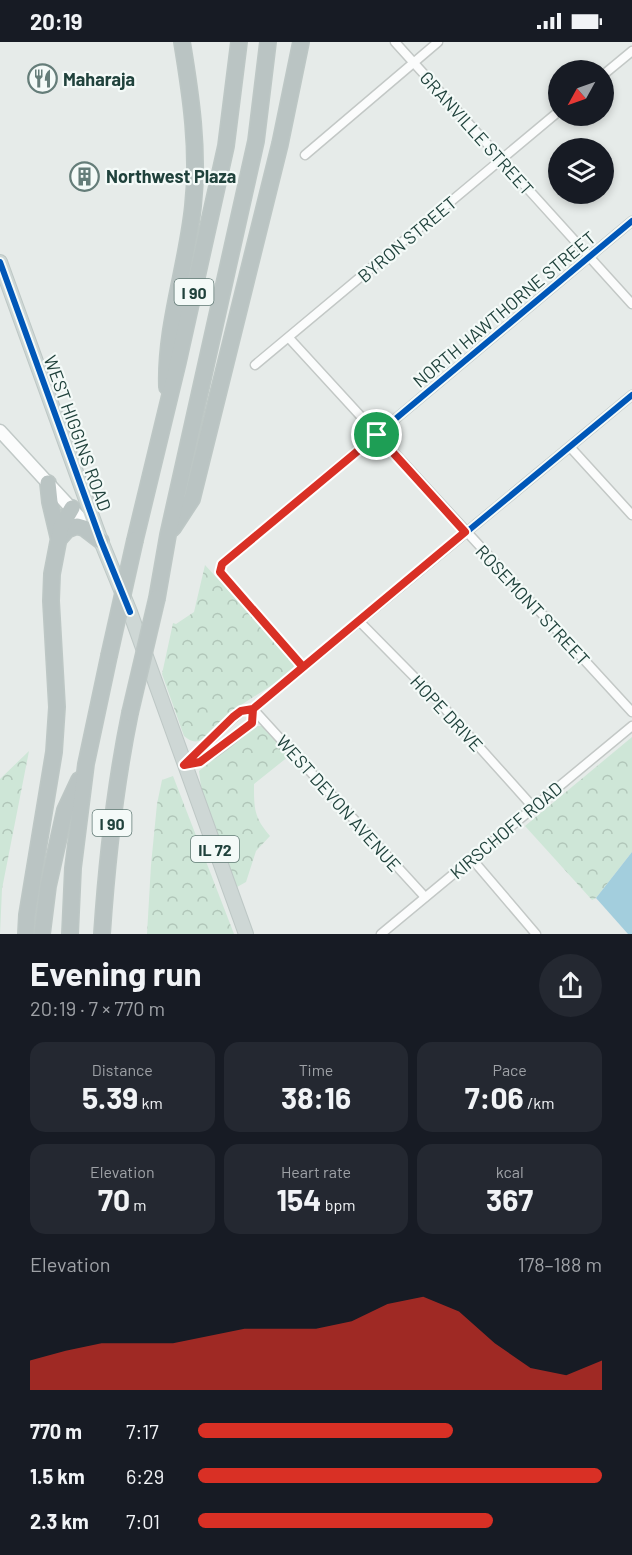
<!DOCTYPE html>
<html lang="en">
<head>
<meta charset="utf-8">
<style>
  :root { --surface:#171b24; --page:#242831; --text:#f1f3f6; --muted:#9ea1a6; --accent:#d93025 }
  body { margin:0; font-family:Barlow,sans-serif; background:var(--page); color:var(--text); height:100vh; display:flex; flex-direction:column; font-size:22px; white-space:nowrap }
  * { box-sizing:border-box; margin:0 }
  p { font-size:20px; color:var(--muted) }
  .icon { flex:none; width:33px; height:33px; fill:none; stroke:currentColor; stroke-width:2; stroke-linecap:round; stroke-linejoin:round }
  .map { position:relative; height:892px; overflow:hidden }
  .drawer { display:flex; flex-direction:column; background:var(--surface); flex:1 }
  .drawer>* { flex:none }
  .needle { width:39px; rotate:230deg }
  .fabs { position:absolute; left:548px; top:18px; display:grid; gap:12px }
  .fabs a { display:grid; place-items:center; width:66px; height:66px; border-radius:50%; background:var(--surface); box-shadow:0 3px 9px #0003; font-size:30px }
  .pin { position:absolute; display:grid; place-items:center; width:51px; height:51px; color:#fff; margin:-26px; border:3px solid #fff; border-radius:50%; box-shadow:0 2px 6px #0007 }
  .round { display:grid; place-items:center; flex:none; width:63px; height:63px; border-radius:32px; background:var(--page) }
  .summary { display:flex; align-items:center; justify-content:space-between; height:102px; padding:0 30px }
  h1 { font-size:33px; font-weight:700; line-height:45px }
  .figures { display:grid; grid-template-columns:repeat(3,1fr); gap:9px; height:102px; padding:6px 30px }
  .figures div { display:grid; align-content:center; border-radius:15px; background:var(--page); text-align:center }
  .figures b { font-size:30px; font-weight:700 }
  .figures small { font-size:16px; font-weight:400 }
  .figures p { font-size:16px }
  .chart { height:168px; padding:12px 30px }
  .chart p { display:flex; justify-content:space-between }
  .chart svg { width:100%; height:108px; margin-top:6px; fill:var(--accent); opacity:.7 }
  ul { padding:0 30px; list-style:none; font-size:20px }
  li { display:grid; grid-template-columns:96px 72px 1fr; align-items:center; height:45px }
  li i { height:15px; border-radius:8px; background:var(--accent) }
  .status { display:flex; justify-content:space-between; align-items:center; height:42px; padding:0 30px; background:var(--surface); direction:ltr }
  .status svg { height:16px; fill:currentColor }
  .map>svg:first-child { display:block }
</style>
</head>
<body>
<div class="status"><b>20:19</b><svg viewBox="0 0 49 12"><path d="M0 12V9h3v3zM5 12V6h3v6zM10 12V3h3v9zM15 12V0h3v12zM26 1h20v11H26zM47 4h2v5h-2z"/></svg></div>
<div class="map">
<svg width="632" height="892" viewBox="0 0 632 892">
  <defs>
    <pattern id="forest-crowns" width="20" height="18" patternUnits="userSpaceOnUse" patternTransform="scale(1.5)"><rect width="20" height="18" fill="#cee6d7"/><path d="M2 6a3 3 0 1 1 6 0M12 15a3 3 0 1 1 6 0" fill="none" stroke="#b1c6b9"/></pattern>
  </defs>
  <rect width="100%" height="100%" fill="#e6ebe9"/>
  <g fill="url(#forest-crowns)">
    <path d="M205,523L284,609C290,616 297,621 292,630L235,667L202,698C194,701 190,699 184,694L162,632L173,581L176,582L194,570Z"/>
    <path d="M256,684H262L289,714L254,742C254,767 254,775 270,794L256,809L246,840L237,845L201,745L199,729Z"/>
    <polygon points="632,695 632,810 596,856 592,858 525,784"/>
    <polygon points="29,709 2,847 0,892 0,737"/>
    <polygon points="173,734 234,892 147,892 151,823 157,762 162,738"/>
  </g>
  <polygon fill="#a3cedd" points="632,810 632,892 628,892 596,856"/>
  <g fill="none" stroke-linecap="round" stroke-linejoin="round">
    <defs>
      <g id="minor">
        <polyline points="395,0 632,262"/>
        <polyline points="603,33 632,9"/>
        <polyline points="305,113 438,0"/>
        <polyline points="289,296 632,670"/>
        <polyline points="255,323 558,70"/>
        <polyline points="570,405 632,473"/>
        <polyline points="359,579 438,659 533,765"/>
        <polyline points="303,625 220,530 222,522 632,179"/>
        <polyline points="253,667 425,855"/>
        <polyline points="184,723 233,676 241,669 253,667 632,353"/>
        <path d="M184,723C212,718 230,698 252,681L253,667"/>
        <polyline points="472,817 536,892"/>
        <polyline points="381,892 632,684"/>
      </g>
      <polyline id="secondary" points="0,389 93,490"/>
      <polyline id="primary" points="0,220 101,499 130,570 246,892"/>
      <g id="motorway">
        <path d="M167,345C165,284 187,224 193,164C199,109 191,54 182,0"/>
        <polyline points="48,441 50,460 58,494"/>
        <polyline points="173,486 192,457 280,102 301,0"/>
        <polyline points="59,497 67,488 77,484 84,486 101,499"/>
        <polyline points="135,498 178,320 226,104 239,0"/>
        <polyline points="157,556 168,493 256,99 268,0"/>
        <polyline points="26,892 27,873 54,710 57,665 51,559 52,532 61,485 72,466"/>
        <polyline points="42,892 48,844 65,768 79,738"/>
        <polyline points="70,892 73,826 86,722 109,614"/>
        <path d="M102,892C107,817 115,744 130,671"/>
      </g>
    </defs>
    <use href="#minor" stroke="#c3c8c6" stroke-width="11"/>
    <use href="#secondary" stroke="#c1c9c7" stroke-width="15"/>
    <use href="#primary" stroke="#bdc7c5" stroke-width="16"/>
    <use href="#motorway" stroke="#bdc7c5" stroke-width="18"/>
    <use href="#minor" stroke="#fbfcfc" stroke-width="8"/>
    <use href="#secondary" stroke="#fbfcfc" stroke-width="12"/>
    <use href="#primary" stroke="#ced7d5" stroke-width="14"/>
    <use href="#motorway" stroke="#bac4c3" stroke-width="15"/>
    <defs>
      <g id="motorway-bridge">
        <polyline points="109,614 135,498"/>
        <polyline points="130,671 157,556"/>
      </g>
    </defs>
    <use href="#motorway-bridge" stroke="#bdc7c5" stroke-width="18" stroke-linecap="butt"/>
    <use href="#motorway-bridge" stroke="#bac4c3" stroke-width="15"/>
    <defs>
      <g id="cycleway">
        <polyline points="0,220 101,499 130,570"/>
        <polyline points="303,625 220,530 222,522 632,179"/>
        <polyline points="184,723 233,676 241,669 253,667 632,353"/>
      </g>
    </defs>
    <use href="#cycleway" stroke="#f4faf8" stroke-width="10"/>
    <use href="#cycleway" stroke="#0057b8" stroke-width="6"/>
  </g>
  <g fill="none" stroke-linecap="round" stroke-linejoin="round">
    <defs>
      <polyline id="route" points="377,393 222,522 220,530 303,625 253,667 241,669 233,675 184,723 200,720 252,681 253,667 465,490 377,393"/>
    </defs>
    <use href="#route" stroke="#fff" stroke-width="12"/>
    <use href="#route" stroke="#d93025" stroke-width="8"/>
  </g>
  <defs>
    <symbol id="restaurant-ring" viewBox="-11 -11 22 22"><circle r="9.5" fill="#f4faf8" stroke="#657d79" stroke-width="1.5"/><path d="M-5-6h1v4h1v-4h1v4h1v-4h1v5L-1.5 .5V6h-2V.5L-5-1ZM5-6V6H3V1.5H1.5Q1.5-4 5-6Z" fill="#657d79"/></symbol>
    <symbol id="building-ring" viewBox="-11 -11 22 22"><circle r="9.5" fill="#f4faf8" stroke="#657d79" stroke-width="1.5"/><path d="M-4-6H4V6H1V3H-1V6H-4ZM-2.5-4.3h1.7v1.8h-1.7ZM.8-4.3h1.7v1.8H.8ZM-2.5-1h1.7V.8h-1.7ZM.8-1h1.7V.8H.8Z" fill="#657d79"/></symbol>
  </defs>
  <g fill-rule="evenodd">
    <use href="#restaurant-ring" x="26" y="20" width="33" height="33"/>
    <use href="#building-ring" x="68" y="118" width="33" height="33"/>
  </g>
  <g text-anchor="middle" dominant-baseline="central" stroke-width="4.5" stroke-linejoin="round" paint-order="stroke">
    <g fill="#f4faf8" stroke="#607974" stroke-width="1.5">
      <rect x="174.5" y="237" width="39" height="26" rx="4.5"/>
      <rect x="92.5" y="768" width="39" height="26" rx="4.5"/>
      <rect x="191" y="794" width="48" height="26" rx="4.5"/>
    </g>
    <g font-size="16" font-weight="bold" fill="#20423c">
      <text x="194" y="250">I 90</text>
      <text x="112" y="781">I 90</text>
      <text x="215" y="807">IL 72</text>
    </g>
    <g font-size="18" font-weight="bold" fill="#20423c" stroke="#f4faf8" text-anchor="start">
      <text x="63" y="37">Maharaja</text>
      <text x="106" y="134">Northwest Plaza</text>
    </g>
    <g font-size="18" fill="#20423c" stroke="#f4faf8">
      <text transform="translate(477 91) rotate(48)">GRANVILLE STREET</text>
      <text transform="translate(407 197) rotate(-40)">BYRON STREET</text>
      <text transform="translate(504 267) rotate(-40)">NORTH HAWTHORNE STREET</text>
      <text transform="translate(78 391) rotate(70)">WEST HIGGINS ROAD</text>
      <text transform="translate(533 563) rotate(47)">ROSEMONT STREET</text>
      <text transform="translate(447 671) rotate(47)">HOPE DRIVE</text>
      <text transform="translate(339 761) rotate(48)">WEST DEVON AVENUE</text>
      <text transform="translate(506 788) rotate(-40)">KIRSCHOFF ROAD</text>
    </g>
  </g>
</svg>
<div class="fabs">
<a><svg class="needle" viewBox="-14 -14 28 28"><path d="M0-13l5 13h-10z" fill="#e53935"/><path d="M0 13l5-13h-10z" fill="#9ea1a6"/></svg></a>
<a><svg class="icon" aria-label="layers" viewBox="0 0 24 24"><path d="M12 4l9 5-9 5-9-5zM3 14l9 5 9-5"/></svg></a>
</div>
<div class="pin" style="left:377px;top:393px;background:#1e9e55"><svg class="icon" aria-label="arrive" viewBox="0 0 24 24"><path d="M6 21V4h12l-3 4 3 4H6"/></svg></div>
</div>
<section class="drawer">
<div class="summary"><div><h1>Evening run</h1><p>20:19 · 7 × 770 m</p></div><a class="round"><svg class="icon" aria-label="share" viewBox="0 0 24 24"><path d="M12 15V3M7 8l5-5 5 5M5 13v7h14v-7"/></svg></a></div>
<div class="figures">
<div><p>Distance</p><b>5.39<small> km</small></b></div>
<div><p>Time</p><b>38:16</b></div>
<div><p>Pace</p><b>7:06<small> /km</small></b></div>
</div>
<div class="figures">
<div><p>Elevation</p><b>70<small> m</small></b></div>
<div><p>Heart rate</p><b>154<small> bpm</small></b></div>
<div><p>kcal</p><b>367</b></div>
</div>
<div class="chart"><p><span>Elevation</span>178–188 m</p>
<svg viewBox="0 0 160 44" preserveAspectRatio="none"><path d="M0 44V32L10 28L20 25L30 25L40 25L50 22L60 19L70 19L80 19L90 16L100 9L110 6L120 12L130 25L140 35L150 38L160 32V44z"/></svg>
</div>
<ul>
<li><b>770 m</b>7:17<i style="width:63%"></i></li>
<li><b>1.5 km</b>6:29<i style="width:100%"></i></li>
<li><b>2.3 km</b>7:01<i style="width:73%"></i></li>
</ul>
</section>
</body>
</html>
